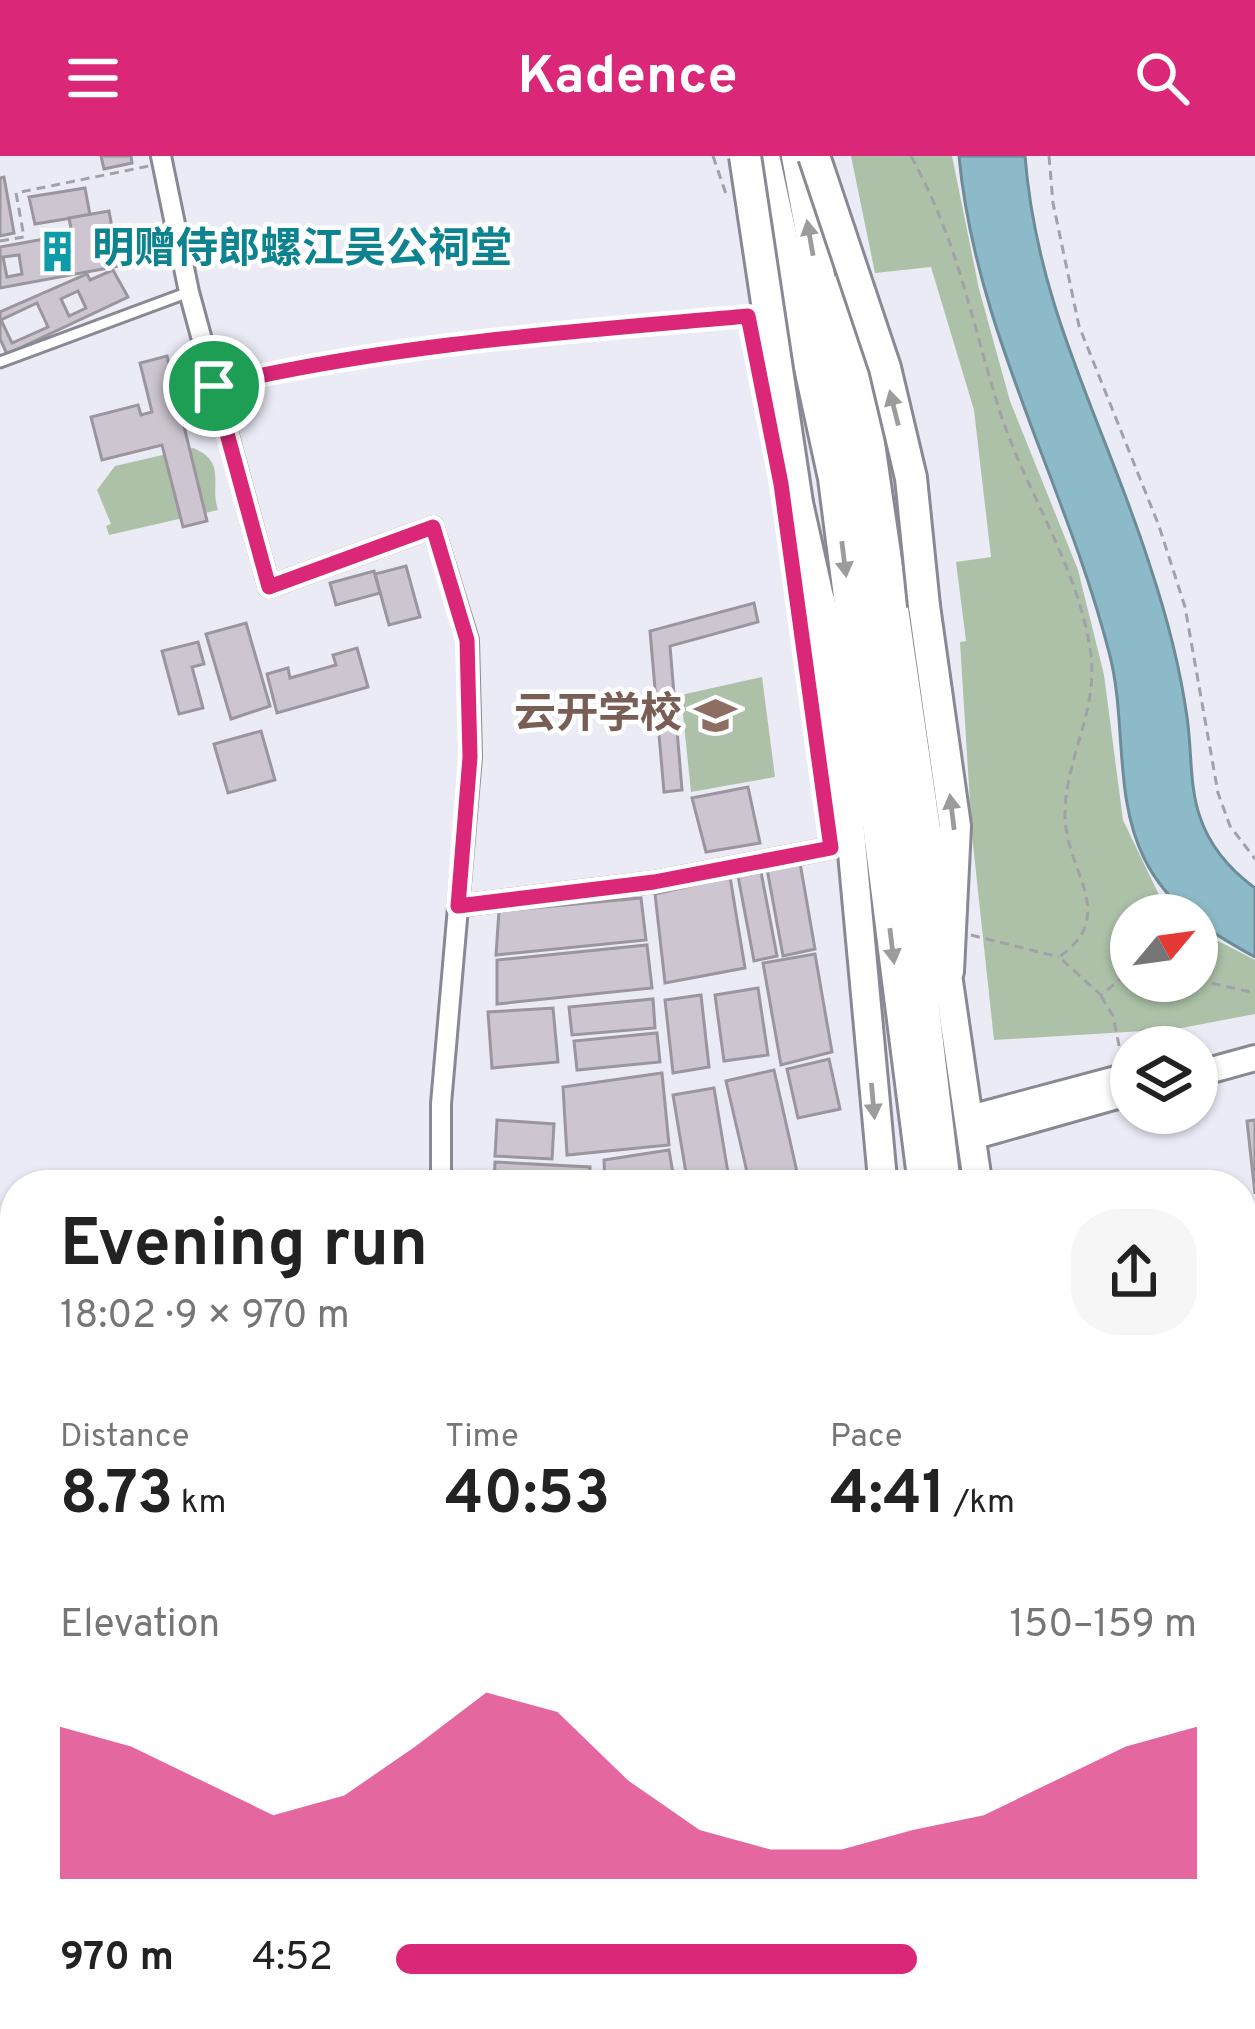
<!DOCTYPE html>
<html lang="en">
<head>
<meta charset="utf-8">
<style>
  :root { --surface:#fff; --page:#f6f6f6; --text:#222; --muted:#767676; --accent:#db2777 }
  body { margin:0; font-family:Overpass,"Noto Sans SC",sans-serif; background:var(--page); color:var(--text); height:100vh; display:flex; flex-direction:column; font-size:45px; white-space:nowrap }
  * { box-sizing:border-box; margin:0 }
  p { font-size:39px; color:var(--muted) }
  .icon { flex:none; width:66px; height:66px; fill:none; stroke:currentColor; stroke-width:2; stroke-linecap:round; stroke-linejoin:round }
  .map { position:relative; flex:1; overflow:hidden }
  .side { position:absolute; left:0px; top:1014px; width:1257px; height:861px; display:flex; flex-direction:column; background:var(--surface); border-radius:48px 48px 0 0; box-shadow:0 3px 9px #0004 }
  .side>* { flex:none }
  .needle { width:78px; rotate:61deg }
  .buttons { position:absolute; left:1110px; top:738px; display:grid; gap:24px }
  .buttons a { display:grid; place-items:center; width:108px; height:108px; border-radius:50%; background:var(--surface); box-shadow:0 3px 9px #0004; font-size:60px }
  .pin { position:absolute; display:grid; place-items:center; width:102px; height:102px; color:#fff; margin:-51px; border:6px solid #fff; border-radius:50%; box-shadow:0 3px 12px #0007 }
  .round { display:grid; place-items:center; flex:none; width:126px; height:126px; border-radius:48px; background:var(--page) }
  .headline { display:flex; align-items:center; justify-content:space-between; height:204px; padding:0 60px }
  h1 { font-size:66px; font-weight:700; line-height:90px }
  .figures { display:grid; grid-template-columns:repeat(3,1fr); gap:18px; height:204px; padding:12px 60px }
  .figures div { display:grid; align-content:center }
  .figures b { font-size:60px; font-weight:700 }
  .figures small { font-size:33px; font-weight:400 }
  .figures p { font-size:33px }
  .chart { height:336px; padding:24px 60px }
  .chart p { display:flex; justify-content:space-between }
  .chart svg { width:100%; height:216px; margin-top:12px; fill:var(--accent); opacity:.7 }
  ul { padding:0 60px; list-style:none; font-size:39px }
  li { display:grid; grid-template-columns:192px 144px 1fr; align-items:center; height:90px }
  li i { height:30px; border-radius:15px; background:var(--accent) }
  header { display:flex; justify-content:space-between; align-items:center; height:156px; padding:0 60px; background:var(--accent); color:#fff; font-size:54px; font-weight:700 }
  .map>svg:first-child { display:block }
</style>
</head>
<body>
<header><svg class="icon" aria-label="menu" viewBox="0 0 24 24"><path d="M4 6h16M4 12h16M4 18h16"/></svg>Kadence<svg class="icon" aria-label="search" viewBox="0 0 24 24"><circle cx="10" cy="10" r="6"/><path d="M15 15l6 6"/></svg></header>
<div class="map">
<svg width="1255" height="1873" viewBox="0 0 1255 1873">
  <rect width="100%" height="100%" fill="#eaebf5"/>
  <g fill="#acc1a7">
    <polygon points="851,0 952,0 979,133 1010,245 1078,414 1104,519 1123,664 1159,739 1178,759 1131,759 1131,825 1197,825 1197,774 1255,804 1255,858 1176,873 994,884 972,679 960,486 966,485 956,406 991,401 974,254 931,111 875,117"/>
    <path d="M193,292C228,306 209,329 218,354L109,379L106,370L111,368L97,334L115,310Z"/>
    <polygon points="762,521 775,621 691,636 681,539"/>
  </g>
  <g fill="#8dbac8" stroke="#6d8c97" stroke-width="3">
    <path d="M959,0H1025C1037,154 1105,268 1150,410C1166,458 1180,511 1187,561C1192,593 1189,630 1200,661C1210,691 1229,713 1255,732V801C1209,776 1168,751 1144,702C1113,639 1127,563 1109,496C1066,329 975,174 959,0Z"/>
    <polygon points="0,1595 15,1642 15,1860 131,1860 139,1873 0,1873"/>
  </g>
  <g fill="#cdc6d0" stroke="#9b959e" stroke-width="3" fill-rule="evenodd">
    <polygon points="101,0 131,0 132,7 104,13"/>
    <polygon points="4,21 14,77 0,80 0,22"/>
    <polygon points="85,32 90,59 35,68 29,41"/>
    <path d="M109,55L119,110L0,132V91L72,78L69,62ZM19,99L22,118L7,121L3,101Z"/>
    <path d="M113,114L128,141L7,198L0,183V156L87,118L90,124ZM78,135L86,152L69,160L61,143ZM37,147L48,171L12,187L1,164Z"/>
    <polygon points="167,200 207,365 183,371 162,289 102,304 91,261 138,249 141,259 152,256 140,207"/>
    <polygon points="406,410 420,461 389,469 375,418"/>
    <polygon points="374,415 380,437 336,449 330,427"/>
    <polygon points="754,447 758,466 670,490 682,634 664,636 650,475"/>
    <polygon points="246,467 270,550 231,563 206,478"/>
    <polygon points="198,486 204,508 192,511 203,552 179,558 162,495"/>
    <polygon points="357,492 368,531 277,557 267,518 288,512 290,522 336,509 333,499"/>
    <polygon points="261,575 275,624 228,637 214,588"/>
    <polygon points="748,631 760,687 706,696 692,642"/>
    <polygon points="800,707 815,793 783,800 767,713"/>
    <polygon points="761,716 777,800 754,805 738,720"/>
    <polygon points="730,721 745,812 665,827 655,738"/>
    <polygon points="641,742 646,784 496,799 499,755"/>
    <polygon points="647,789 652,832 497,848 497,804"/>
    <polygon points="815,798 832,896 781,909 763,807"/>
    <polygon points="758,832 768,899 724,905 715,839"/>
    <polygon points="701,839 709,911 673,917 665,844"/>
    <polygon points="653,843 655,872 572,879 569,851"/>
    <polygon points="553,852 558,906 492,912 488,856"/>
    <polygon points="657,877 660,906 577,914 574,885"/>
    <polygon points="829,903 840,953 798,962 787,913"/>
    <polygon points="774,914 799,1025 750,1029 726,925"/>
    <polygon points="662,917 669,989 567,999 563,931"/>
    <polygon points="714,932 730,1029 688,1029 673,939"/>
    <polygon points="497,964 554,968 552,1003 495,1000"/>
    <polygon points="1255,964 1255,1038 1247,965"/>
    <polygon points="669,994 675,1029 605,1029 604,1004"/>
    <polygon points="495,1006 590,1011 589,1029 494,1029"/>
  </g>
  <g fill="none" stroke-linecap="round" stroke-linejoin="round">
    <defs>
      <polyline id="service" points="0,206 189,136"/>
      <g id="minor">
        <polyline points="161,0 189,136 269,431 433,371 468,484 471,601 441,948 441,1029"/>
        <polyline points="458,750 654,726 831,692"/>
        <polyline points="630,1860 631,1873"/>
      </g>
      <g id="tertiary">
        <polyline points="1197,918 1255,902"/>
        <polyline points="970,962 1131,919"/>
        <polyline points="972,981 1131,936"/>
      </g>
      <g id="secondary">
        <polyline points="847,125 978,1029"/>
        <polyline points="821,445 844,604 883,1029"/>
        <polyline points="1065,1860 1071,1873"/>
        <polyline points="1179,1860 1185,1873"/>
      </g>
      <g id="trunk">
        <polyline points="764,0 834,322 924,1029"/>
        <polyline points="797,0 869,392 945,1029"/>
        <polyline points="797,347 823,464"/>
        <polyline points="924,450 955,670 948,815"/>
        <polyline points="1109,1860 1115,1873"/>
        <polyline points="1140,1860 1145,1873"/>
      </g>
    </defs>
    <use href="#service" stroke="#888992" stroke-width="15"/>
    <use href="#minor" stroke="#888992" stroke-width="24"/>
    <use href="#tertiary" stroke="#888992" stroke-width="30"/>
    <use href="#secondary" stroke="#888992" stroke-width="33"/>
    <use href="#trunk" stroke="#888992" stroke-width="36"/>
    <g stroke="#a0a1a9" stroke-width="3" stroke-dasharray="9 6" stroke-linecap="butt">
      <polyline points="713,0 726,38"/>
      <path d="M911,0C960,90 971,165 1001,259C1028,340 1080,414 1091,499C1098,556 1064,605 1065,661C1067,718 1119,759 1059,801L1101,839L1131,814"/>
      <polyline points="1049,0 1053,47 1079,170 1159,370 1185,451 1218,637 1230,670 1255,703"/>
      <polyline points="0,85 24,81 16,37 149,10"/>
      <polyline points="234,225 411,192 747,160"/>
      <polyline points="813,550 825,641"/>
      <polyline points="971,779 1059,801"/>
      <polyline points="1197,824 1255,837"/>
      <polyline points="1101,840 1113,860 1121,899"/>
      <polyline points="0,1457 15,1498"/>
      <polyline points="181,1860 189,1873"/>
    </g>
    <use href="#service" stroke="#fff" stroke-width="9"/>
    <use href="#minor" stroke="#fff" stroke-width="18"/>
    <use href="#tertiary" stroke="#fff" stroke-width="24"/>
    <use href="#secondary" stroke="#fff" stroke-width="27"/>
    <use href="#trunk" stroke="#fff" stroke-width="30"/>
    <defs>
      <g id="trunk-bridge">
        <polyline points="745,0 797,347"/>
        <polyline points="814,0 885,212 911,322 924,450"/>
      </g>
    </defs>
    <use href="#trunk-bridge" stroke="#888992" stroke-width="36" stroke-linecap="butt"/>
    <use href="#trunk-bridge" stroke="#fff" stroke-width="30"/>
  </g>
  <defs><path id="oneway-solid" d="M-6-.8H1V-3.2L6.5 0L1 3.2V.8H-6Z" transform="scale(3)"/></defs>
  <g fill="#9c9c9d">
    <use href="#oneway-solid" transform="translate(810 82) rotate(-100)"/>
    <use href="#oneway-solid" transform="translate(894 252) rotate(-104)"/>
    <use href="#oneway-solid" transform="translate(844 403) rotate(83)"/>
    <use href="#oneway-solid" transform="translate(952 656) rotate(-97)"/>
    <use href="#oneway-solid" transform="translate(892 790) rotate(83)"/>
    <use href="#oneway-solid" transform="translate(873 945) rotate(85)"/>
  </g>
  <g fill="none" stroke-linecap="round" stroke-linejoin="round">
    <defs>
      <path id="route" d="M748,160L781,328L831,692L654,726L458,750L470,601L467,484L433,371L269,431L214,230C390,188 569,176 748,160Z"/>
    </defs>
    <use href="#route" stroke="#fff" stroke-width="24"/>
    <use href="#route" stroke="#db2777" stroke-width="15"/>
  </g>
  <defs>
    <symbol id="building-bare" viewBox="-9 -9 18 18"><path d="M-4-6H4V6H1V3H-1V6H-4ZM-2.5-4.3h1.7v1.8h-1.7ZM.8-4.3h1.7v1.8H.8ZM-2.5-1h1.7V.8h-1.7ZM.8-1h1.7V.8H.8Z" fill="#0f9aa8" stroke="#fff" stroke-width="2.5" paint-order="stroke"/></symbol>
    <symbol id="school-bare" viewBox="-9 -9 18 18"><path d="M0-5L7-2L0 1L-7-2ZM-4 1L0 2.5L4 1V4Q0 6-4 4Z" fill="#8d6e63" stroke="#fff" stroke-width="2.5" paint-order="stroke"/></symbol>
  </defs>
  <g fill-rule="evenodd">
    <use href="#building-bare" x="28" y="66" width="59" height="59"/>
    <use href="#school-bare" x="686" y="530" width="59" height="59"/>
  </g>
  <g text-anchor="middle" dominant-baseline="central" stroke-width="9" stroke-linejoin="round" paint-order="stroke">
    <g font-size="42" font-weight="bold" fill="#0d838f" stroke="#fff" text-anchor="start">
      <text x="92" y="95">明赠侍郎螺江吴公祠堂</text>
    </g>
    <g font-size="42" font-weight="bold" fill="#785e54" stroke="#fff" text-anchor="end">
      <text x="682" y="560">云开学校</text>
    </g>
  </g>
</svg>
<div class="buttons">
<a><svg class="needle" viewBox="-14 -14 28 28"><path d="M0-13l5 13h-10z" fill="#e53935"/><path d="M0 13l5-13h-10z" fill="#767676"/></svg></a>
<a><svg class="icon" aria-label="layers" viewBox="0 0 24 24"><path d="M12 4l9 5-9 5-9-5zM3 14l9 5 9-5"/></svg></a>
</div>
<div class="pin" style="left:214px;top:230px;background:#1e9e55"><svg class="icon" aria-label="arrive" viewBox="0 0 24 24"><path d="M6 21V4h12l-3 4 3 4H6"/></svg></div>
<section class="side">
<div class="headline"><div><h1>Evening run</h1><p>18:02 · 9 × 970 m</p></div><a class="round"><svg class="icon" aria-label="share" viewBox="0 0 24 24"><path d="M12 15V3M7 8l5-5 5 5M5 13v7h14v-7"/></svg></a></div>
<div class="figures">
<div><p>Distance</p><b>8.73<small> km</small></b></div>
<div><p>Time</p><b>40:53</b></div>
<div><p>Pace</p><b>4:41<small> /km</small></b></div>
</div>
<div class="chart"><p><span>Elevation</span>150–159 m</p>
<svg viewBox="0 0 160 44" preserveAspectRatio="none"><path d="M0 44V13L10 17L20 24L30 31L40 27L50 17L60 6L70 10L80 24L90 34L100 38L110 38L120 34L130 31L140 24L150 17L160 13V44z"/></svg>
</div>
<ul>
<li><b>970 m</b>4:52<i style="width:65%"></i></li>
</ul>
</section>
</div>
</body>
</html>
